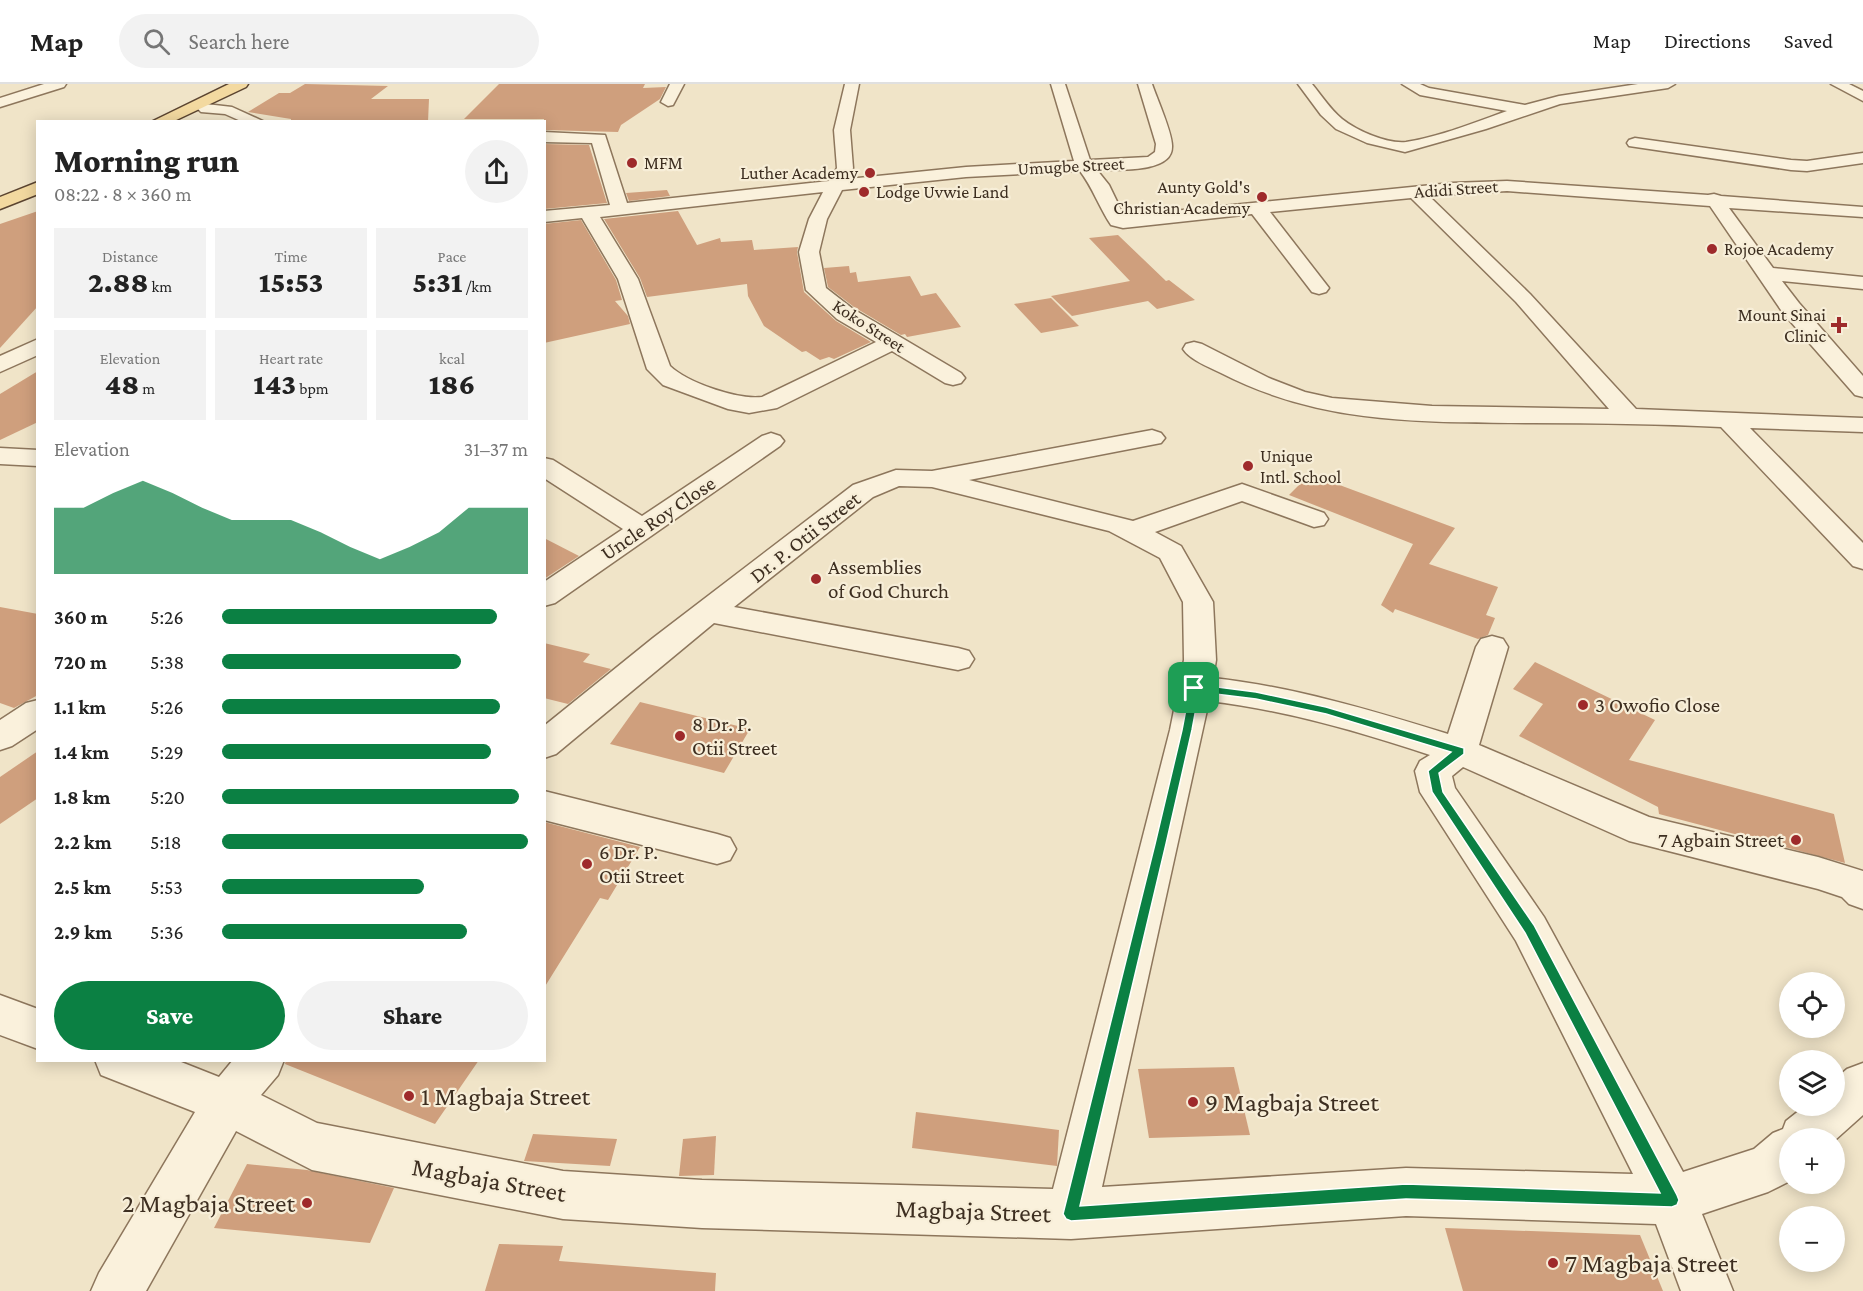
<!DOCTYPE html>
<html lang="en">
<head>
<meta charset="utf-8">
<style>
  :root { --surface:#fff; --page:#f2f2f2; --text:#222; --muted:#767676; --line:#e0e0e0; --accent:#0b8043 }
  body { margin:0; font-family:"Crimson Pro",serif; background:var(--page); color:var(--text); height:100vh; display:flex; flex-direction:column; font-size:22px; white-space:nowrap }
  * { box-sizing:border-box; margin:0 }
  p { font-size:20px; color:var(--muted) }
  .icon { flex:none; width:33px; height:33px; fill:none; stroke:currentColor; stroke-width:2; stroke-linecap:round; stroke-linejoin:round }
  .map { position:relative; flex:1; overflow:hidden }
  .details { position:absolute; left:36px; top:36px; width:510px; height:942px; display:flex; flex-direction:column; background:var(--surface); border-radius:0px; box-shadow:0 3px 15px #0003 }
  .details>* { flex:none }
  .buttons { position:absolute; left:1779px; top:888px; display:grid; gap:12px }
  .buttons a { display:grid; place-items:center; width:66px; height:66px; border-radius:50%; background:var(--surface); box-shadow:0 3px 15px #0003; font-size:30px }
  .pin { position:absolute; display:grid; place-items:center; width:51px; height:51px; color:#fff; margin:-26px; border-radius:12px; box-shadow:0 3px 9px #0006 }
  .round { display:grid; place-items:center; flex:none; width:63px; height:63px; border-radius:32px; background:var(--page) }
  .summary { display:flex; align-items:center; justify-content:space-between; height:102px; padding:0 18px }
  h1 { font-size:33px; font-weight:800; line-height:45px }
  .figures { display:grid; grid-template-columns:repeat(3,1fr); gap:9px; height:102px; padding:6px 18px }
  .figures div { display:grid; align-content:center; border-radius:0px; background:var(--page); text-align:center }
  .figures b { font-size:30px; font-weight:800 }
  .figures small { font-size:16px; font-weight:400 }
  .figures p { font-size:16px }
  .chart { height:168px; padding:12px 18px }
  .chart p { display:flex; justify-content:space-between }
  .chart svg { width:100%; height:108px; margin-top:6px; fill:var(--accent); opacity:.7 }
  .cta { display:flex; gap:12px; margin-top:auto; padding:12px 18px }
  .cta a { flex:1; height:69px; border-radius:36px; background:var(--accent); color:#fff; font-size:24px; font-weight:800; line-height:69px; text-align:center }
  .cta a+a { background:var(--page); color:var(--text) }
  ul { padding:0 18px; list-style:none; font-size:20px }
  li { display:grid; grid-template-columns:96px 72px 1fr; align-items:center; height:45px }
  li i { height:15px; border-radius:8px; background:var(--accent) }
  header { display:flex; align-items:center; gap:36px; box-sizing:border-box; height:84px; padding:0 30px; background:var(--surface); border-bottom:2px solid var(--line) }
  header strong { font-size:28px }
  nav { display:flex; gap:33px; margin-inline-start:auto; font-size:21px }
  .search { width:420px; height:54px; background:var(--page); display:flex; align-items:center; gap:15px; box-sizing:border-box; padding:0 21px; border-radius:33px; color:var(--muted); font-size:22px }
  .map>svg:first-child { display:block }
</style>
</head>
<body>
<header>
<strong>Map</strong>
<div class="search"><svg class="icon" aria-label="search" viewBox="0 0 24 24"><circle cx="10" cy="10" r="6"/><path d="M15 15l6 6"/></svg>Search here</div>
<nav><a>Map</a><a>Directions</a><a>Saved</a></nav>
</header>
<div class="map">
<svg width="1863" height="1207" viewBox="0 0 1863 1207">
  <rect width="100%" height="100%" fill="#f0e4c8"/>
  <g fill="#cf9f7d">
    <polygon points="305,0 388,2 371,15 429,15 428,38 291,38 291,35 248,28 279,9 290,9"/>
    <polygon points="499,0 645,0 643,4 666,3 660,15 621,41 618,48 544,46 544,35 464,35"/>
    <polygon points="544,60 589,61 607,119 544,125"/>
    <polygon points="667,106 670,112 629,117 626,109"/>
    <polygon points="38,127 38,222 0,264 0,140"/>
    <polygon points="678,127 697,161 720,154 721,158 752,156 754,166 798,163 797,168 804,208 836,237 871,258 834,275 829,273 820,276 806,267 802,268 764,242 748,212 747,200 647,213 640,194 604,135"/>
    <polygon points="581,136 616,196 622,216 615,217 628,232 630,240 544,259 544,140"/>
    <polygon points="1118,151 1166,197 1169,196 1195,216 1157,225 1148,217 1072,232 1051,212 1130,197 1089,154"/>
    <polygon points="849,182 850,189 856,188 858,198 910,192 921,212 936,209 961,243 907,253 905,250 901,251 854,223 828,203 824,184"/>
    <polygon points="1051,214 1079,242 1041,249 1014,220"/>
    <polygon points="38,287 38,338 0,356 0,310"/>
    <polygon points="1310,390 1455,444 1429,480 1498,503 1486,531 1495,534 1488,551 1478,555 1395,525 1393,529 1381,521 1413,460 1289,411"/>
    <polygon points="544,454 579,472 544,495"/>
    <polygon points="0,523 38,530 38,611 14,624 0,619"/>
    <polygon points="544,559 590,570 583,578 611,585 568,620 544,614"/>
    <polygon points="1535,578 1655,636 1629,676 1834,730 1845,779 1659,730 1658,723 1519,652 1543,620 1513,605"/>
    <polygon points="640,618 750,645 724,689 610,660"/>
    <polygon points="38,667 38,714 0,740 0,693"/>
    <polygon points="544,738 640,763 608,816 600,814 544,904"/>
    <polygon points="286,976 479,976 435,1040 285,980"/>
    <polygon points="1234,983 1250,1051 1149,1054 1138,985"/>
    <polygon points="916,1028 1059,1046 1057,1082 912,1064"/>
    <polygon points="533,1050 617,1055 610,1082 524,1077"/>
    <polygon points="716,1052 714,1091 679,1092 683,1055"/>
    <polygon points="247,1080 307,1086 394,1104 370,1159 214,1144"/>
    <polygon points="1445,1144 1640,1151 1663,1207 1463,1207"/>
    <polygon points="499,1160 563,1162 559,1177 716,1189 715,1207 485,1207"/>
  </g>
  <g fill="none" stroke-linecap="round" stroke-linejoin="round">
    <defs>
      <g id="minor">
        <polygon points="44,0 66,0 64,3 0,23 0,14"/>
        <polygon points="670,0 684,0 673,21 668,22 661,18"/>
        <path d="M845,0H859L850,46L853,84L848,95L966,83L1074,77L1051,0H1065L1090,76L1148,73L1155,68L1156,60L1138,0H1152C1157,15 1173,50 1172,63C1172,90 1115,85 1097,86L1109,101L1124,132L1452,99L1507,97L1708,111L1714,110L1721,112L1863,123V133L1729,124L1773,184L1863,193V205L1782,197L1799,219L1863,292V313L1855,311L1783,229L1710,122L1507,107L1429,112L1530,210L1636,325L1863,334V348L1750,344L1863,459V485L1853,482L1721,343C1658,340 1596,339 1533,339C1423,338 1322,341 1221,289C1209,283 1190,276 1183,265L1186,260L1194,258L1202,260L1269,294L1305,308L1332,314L1432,322L1609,325L1516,218L1411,114L1270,128L1329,204L1326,208L1319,210L1312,208L1252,130L1123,144L1111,141C1099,123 1093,104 1080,87L966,93L842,106L827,135L819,168L826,204L853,225L961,289L965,294L961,299L953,301L945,299L892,267L777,324L749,329L728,325L663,301L647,285L618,195L582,134L544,138V127L610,121L592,59L544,58V48L605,51L627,119L829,97L837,84L834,46ZM823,108L809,135L799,168L806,206L837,235L876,258L762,313C738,316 688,299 670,282L638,195L600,133Z"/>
        <path d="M1298,0H1312C1322,12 1330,25 1342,35C1357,47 1387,60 1406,58C1439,53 1476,38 1507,27L1420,11L1402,0H1420L1429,4L1525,21L1559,12L1638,0H1675L1668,4L1560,20L1486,45L1405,68L1367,59L1336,45L1321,31Z"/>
        <polygon points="1831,0 1849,0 1863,7 1863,17"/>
        <polygon points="206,20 232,23 265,38 243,38 225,30 201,28 198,25 201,22"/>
        <polygon points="1635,54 1791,76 1807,77 1863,69 1863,79 1807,87 1791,86 1629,62 1627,59 1629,56"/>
        <polygon points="38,255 38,271 0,288 0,272"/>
        <path d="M1152,346L1161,349L1165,354L1161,359L969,396L1133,437L1242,400L1324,429L1328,435L1324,441L1314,443L1242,417L1155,448L1181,462L1213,518L1216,576L1213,594C1294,603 1370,626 1448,650L1476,563L1481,555L1492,552L1503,555L1508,563L1479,661L1649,733L1818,773L1863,787V825L1849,820L1842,813L1818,805L1629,757L1463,683L1452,692L1455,704L1544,833L1683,1088L1754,1065L1773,1049L1783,1045L1786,1037L1805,1022H1834V996L1847,985L1863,979V1031L1834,1057V1054H1790V1097L1768,1108L1702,1130L1733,1207H1681L1656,1140L1406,1132L1071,1155L702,1144L563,1135L312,1086L236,1047L146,1207H91L99,1189L195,1028L101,991L95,976H176L219,993L233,976H284L278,991L261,1011L317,1039L563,1087L702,1096L1053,1105L1170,646L1184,576L1183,518L1160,474L1109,447L932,403L899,402L873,413L734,523L958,564L969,567L974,575L969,583L958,586L714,539L556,670L544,674V642L653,554L853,401L896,386L932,387ZM1209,617C1285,626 1357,647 1430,671L1420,677L1415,687L1420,708L1516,857L1633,1090L1406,1084L1102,1103Z"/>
        <polygon points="771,349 780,352 784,357 780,362 555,519 544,522 544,498 623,445 544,394 544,374 553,376 642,432 762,352"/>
        <polygon points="0,364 38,366 38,382 0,380"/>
        <polygon points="38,616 38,645 12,662 0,666 0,636 26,619"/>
        <polygon points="544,707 717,750 730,754 736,765 730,776 717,780 544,736"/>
        <polygon points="0,911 38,925 38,965 0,951"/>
      </g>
      <g id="major">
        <polygon points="229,0 248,0 246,3 172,38 151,38"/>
        <polygon points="38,98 38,110 0,125 0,113"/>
      </g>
    </defs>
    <use href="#minor" stroke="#8d765c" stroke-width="3"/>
    <use href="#major" stroke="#5b4430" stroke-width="3"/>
    <use href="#minor" fill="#faf1dc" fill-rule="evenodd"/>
    <use href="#major" fill="#f3d9a0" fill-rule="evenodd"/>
  </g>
  <path fill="#0b8043" stroke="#fff" stroke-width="1.5" fill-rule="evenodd" d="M1194,600L1256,608L1326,623L1464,664V670L1439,689L1443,708L1534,841L1677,1111L1679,1116L1677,1121L1672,1123L1406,1115L1071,1137L1066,1135L1063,1130L1155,760L1182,646L1190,604ZM1199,608L1256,615L1326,630L1451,668L1428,687L1432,708L1525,849L1660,1109L1406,1100L1080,1122L1166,760L1192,646Z"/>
  <g fill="#9e2a2b" stroke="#f7eed8" stroke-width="2">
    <circle cx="632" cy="79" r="6"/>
    <circle cx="870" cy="89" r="6"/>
    <circle cx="864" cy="108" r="6"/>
    <circle cx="1262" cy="113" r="6"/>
    <circle cx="1712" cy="165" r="6"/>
    <path d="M1836 232h6v6h6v6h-6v6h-6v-6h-6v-6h6z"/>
    <circle cx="1248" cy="382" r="6"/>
    <circle cx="816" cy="495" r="6"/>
    <circle cx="1583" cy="621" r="6"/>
    <circle cx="680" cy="652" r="6"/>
    <circle cx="1796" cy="756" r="6"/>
    <circle cx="587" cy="780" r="6"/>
    <circle cx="409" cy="1012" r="6"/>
    <circle cx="1193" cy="1018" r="6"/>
    <circle cx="307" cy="1119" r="6"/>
    <circle cx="1553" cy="1179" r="6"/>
  </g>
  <g text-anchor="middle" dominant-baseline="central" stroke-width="4.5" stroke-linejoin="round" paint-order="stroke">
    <g font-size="18" fill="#3d2e20" stroke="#f7eed8" text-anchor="start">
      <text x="644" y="79">MFM</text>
      <text x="858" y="89" text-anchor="end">Luther Academy</text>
      <text x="1250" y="103" text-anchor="end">Aunty Gold's<tspan x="1250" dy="21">Christian Academy</tspan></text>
      <text x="876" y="108">Lodge Uvwie Land</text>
      <text x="1724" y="165">Rojoe Academy</text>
      <text x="1826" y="231" text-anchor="end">Mount Sinai<tspan x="1826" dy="21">Clinic</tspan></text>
      <text x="1260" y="372">Unique<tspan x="1260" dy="21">Intl. School</tspan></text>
    </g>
    <g font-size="18" fill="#3d2e20" stroke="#f7eed8">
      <text transform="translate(1071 82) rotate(-3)">Umugbe Street</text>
      <text transform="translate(1456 105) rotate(-4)">Adidi Street</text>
      <text transform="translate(869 242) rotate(33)">Koko Street</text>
    </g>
    <g font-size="21" fill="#3d2e20" stroke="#f7eed8">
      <text transform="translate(658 434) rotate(-34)">Uncle Roy Close</text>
      <text transform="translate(805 453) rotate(-38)">Dr. P. Otii Street</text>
    </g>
    <g font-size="21" fill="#3d2e20" stroke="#f7eed8" text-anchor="start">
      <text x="828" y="483">Assemblies<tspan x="828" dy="24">of God Church</tspan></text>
      <text x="1595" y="621">3 Owofio Close</text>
      <text x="692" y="640">8 Dr. P.<tspan x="692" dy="24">Otii Street</tspan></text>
      <text x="1784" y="756" text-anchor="end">7 Agbain Street</text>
      <text x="599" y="768">6 Dr. P.<tspan x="599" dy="24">Otii Street</tspan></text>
    </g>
    <g font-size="26" fill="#3d2e20" stroke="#f7eed8" text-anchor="start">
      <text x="421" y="1012">1 Magbaja Street</text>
      <text x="1205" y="1018">9 Magbaja Street</text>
      <text x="295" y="1119" text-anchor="end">2 Magbaja Street</text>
      <text x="1565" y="1179">7 Magbaja Street</text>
    </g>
    <g font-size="26" fill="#3d2e20" stroke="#f7eed8">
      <text transform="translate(489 1096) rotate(10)">Magbaja Street</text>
      <text transform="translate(973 1127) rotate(2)">Magbaja Street</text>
    </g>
  </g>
</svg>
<div class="buttons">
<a><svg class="icon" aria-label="locate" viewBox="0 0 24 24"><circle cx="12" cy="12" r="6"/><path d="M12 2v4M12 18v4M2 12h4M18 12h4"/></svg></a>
<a><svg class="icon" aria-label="layers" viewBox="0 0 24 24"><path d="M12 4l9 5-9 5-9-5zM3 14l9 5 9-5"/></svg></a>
<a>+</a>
<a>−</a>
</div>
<div class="pin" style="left:1194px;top:604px;background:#1e9e55"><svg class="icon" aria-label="arrive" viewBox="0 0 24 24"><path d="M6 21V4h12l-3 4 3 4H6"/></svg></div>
<section class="details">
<div class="summary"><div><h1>Morning run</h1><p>08:22 · 8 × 360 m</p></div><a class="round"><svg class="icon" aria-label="share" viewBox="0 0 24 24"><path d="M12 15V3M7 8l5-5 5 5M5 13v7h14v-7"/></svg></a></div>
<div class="figures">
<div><p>Distance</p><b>2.88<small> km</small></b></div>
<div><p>Time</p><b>15:53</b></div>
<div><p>Pace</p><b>5:31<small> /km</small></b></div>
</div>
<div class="figures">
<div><p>Elevation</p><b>48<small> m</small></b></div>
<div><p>Heart rate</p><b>143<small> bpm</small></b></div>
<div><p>kcal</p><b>186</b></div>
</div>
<div class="chart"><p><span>Elevation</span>31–37 m</p>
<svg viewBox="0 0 160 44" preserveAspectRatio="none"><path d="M0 44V17L10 17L20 11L30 6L40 11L50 17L60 22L70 22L80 22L90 27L100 33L110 38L120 33L130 27L140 17L150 17L160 17V44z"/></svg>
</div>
<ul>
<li><b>360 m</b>5:26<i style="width:90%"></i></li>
<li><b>720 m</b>5:38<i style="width:78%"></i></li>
<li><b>1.1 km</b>5:26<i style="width:91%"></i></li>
<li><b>1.4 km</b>5:29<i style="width:88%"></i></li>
<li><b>1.8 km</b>5:20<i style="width:97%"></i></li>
<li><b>2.2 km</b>5:18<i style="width:100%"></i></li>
<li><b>2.5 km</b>5:53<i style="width:66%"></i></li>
<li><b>2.9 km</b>5:36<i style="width:80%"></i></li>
</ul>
<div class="cta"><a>Save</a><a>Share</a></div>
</section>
</div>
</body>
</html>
